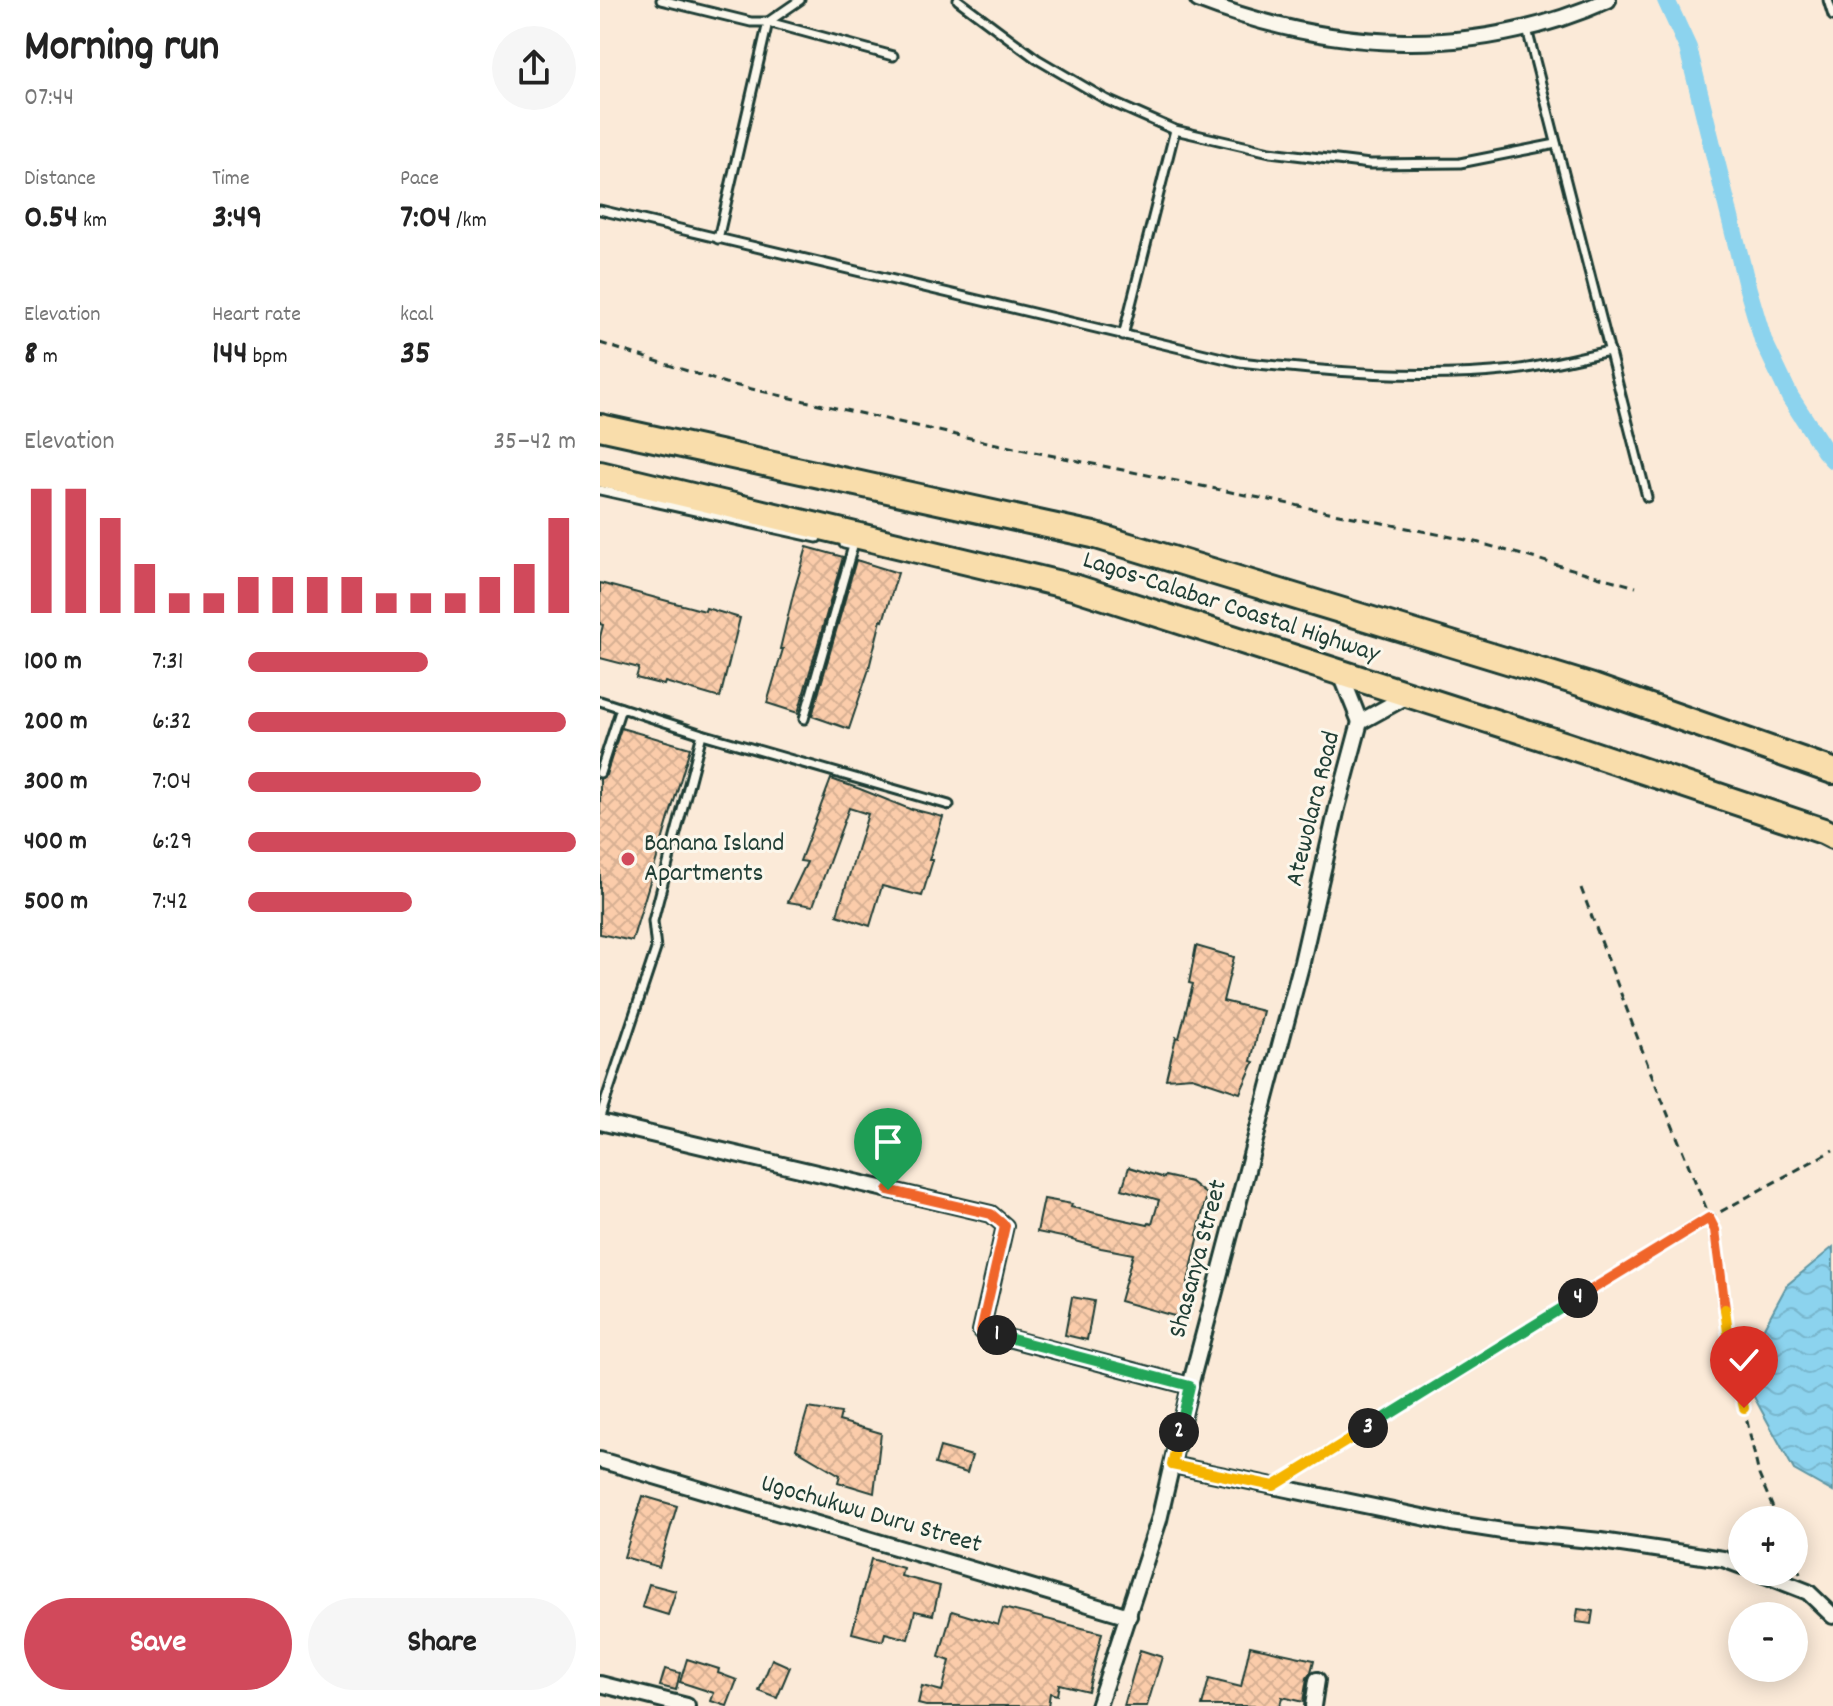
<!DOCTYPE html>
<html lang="en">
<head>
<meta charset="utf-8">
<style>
  :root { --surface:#fff; --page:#f6f6f6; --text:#222; --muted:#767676; --accent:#d1495b }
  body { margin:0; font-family:Dekko,sans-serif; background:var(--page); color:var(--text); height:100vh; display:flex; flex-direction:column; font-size:30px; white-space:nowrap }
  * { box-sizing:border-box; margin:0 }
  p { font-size:26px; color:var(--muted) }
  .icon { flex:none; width:44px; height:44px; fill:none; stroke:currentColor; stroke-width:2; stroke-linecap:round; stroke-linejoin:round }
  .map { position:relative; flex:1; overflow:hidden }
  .side { display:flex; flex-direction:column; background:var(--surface); width:600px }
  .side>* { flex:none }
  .buttons { position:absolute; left:1128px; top:1506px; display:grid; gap:16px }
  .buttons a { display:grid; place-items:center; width:80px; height:80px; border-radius:50%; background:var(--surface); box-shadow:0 4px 20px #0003; font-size:40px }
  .pin { position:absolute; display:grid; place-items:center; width:68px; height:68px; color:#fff; margin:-82px -34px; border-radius:50% 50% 50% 0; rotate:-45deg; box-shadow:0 0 8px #0007 }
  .pin .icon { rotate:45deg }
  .km { position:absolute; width:40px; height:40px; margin:-20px; border-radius:50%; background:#222; color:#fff; font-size:22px; line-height:40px; text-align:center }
  .round { display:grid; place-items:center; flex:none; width:84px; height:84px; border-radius:42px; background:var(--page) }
  .summary { display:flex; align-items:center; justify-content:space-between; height:136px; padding:0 24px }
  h1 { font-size:44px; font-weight:800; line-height:60px }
  .metrics { display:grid; grid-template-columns:repeat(3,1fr); gap:12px; height:136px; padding:8px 24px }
  .metrics div { display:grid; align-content:center }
  .metrics b { font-size:34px; font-weight:800 }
  .metrics small { font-size:22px; font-weight:400 }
  .metrics p { font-size:22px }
  .chart { height:224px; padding:16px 24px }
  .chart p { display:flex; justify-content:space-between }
  .chart svg { width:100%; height:144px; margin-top:8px; stroke:var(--accent); stroke-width:6 }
  .primary-button { display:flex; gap:16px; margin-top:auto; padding:16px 24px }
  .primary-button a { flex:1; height:92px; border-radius:48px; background:var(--accent); color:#fff; font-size:32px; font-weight:800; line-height:92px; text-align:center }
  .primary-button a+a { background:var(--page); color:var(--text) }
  ul { padding:0 24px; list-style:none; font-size:26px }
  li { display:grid; grid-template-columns:128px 96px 1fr; align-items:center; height:60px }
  li i { height:20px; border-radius:10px; background:var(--accent) }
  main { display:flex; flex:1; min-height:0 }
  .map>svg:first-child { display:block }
</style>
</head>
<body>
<main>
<section class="side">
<div class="summary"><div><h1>Morning run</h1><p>07:44</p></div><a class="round"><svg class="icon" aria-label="share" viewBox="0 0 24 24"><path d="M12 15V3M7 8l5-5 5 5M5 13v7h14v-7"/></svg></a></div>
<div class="metrics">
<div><p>Distance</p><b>0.54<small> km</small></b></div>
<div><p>Time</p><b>3:49</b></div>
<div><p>Pace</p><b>7:04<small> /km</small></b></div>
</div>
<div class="metrics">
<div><p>Elevation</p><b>8<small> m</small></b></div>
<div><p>Heart rate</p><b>144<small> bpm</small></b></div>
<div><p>kcal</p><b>35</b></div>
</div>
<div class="chart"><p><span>Elevation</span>35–42 m</p>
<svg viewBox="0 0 160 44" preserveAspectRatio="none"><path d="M5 44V6M15 44V6M25 44V15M35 44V29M45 44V38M55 44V38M65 44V33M75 44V33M85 44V33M95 44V33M105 44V38M115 44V38M125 44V38M135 44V33M145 44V29M155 44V15"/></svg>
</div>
<ul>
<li><b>100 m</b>7:31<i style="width:55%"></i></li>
<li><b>200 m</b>6:32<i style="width:97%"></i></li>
<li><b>300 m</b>7:04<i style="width:71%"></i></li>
<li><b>400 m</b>6:29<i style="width:100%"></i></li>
<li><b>500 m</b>7:42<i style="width:50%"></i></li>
</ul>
<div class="primary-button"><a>Save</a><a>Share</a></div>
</section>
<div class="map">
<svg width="1233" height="1706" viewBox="0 0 1233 1706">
  <defs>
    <pattern id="water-waves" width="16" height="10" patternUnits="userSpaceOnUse" patternTransform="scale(2)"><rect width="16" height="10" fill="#8cd3ee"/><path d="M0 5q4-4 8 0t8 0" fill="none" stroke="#78b6cd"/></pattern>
    <pattern id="building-cross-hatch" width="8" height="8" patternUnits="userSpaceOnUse" patternTransform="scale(2)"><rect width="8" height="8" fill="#fbccaa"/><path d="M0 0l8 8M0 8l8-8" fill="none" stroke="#d7b093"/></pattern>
  </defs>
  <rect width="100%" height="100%" fill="#fbead8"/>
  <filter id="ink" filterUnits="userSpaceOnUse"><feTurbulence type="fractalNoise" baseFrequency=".0125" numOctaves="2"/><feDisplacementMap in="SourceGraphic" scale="16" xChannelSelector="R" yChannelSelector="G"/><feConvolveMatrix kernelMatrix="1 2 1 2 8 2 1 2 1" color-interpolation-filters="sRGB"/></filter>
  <g filter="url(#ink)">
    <polygon fill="url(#water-waves)" stroke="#6097a4" stroke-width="2" points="1233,1247 1233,1492 1194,1470 1153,1395 1160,1335 1187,1285"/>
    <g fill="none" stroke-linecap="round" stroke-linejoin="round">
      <polyline stroke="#8cd3ee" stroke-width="18" points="1066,0 1088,48 1147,286 1163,340 1190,397 1225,451 1233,460"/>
    </g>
    <g fill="url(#building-cross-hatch)" stroke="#1f3d34" stroke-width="2">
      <polygon points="207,547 243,557 198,713 167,703 183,649 180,649 194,591"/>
      <polygon points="256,560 298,573 283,621 281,620 268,672 249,729 212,716"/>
      <polygon points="0,583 105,611 106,608 140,618 120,698 65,682 64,685 36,678 39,668 0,658 0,637 3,625 0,624"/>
      <polygon points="21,728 90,748 32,941 0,934 0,779 6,775"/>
      <polygon points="231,779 260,789 312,810 312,809 343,817 329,860 333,860 322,896 282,886 270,926 237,915 268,814 249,808 213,906 188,902 207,862 200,861"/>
      <polygon points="596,946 634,957 623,1001 663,1011 651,1061 654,1062 640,1093 592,1077 566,1079 576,1037 579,1038 593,984 589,983"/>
      <polygon points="529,1167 564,1178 565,1176 591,1182 607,1195 597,1235 599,1235 587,1286 594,1287 585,1319 520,1301 533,1254 501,1248 472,1240 472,1239 437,1232 444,1199 472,1204 471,1207 516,1218 548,1225 549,1223 552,1224 559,1200 522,1189"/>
      <polygon points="472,1297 494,1301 487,1340 465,1335"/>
      <polygon points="208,1408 241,1413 239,1421 281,1433 274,1493 238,1482 240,1475 196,1449"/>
      <polygon points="340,1447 372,1456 367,1473 335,1464"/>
      <polygon points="43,1496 77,1506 59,1567 24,1557"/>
      <polygon points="271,1559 303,1568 301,1576 340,1586 333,1615 315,1611 308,1639 285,1633 283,1641 252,1633"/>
      <polygon points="49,1584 76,1591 68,1615 42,1607"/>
      <polygon points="403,1608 502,1633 488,1691 459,1684 457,1695 450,1693 448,1706 326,1706 318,1704 322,1686 342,1691 350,1661 339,1657 352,1611 398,1625"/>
      <polygon points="978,1609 993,1611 991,1624 976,1622"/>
      <polygon points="650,1646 714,1660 711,1672 707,1678 703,1702 682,1697 680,1706 602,1706 609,1679 641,1687"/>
      <polygon points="540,1650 562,1657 547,1706 524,1706"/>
      <polygon points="87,1659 119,1669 118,1673 137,1680 127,1706 111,1701 114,1693 80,1682"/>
      <polygon points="172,1659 190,1667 177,1698 159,1691"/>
      <polygon points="65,1669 80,1673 76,1690 60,1686"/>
    </g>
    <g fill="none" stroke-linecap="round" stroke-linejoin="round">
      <defs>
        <g id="lane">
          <polyline points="61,0 151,22 168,22 293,56"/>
          <polyline points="358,0 437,59 507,100 575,130 670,152 770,164 860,163 956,144"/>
          <polyline points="1228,0 1233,16"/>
          <polyline points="927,29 1047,497"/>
          <path d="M0,210L639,362C731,372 821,380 914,370C946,366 978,357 1010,351"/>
          <polyline points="118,239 168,22 200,0"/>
          <polyline points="523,336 575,130"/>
          <polyline points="0,490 217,538"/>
          <polyline points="0,701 102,734 349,805"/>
          <polyline points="204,719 253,546 244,544"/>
          <polyline points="0,773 21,708"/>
          <polyline points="0,1117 56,949 53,921 102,734"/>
        </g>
        <g id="street">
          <path d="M598,0C733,52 874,60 1008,0"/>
          <polyline points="740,672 760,722"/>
          <polyline points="0,1122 391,1214 405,1226 381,1331 590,1386"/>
          <polyline points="0,1460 529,1616"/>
          <polyline points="572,1465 851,1523 909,1532 1001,1541 1123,1559 1142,1566"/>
          <polyline points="1157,1572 1208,1592 1233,1616"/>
          <polyline points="0,1684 87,1706"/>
          <polyline points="498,1706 559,1520 590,1386 702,962 737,808 760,722 809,695"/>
          <polyline points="713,1706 717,1680"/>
        </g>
        <g id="highway">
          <polyline points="0,427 493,535 993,687 1233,771"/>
          <polyline points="0,474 477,588 966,745 1223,831 1233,836"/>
        </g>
      </defs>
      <use href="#lane" stroke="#1f3d34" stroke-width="13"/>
      <use href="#street" stroke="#1f3d34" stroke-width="20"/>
      <use href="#highway" stroke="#1f3d34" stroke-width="30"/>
      <g stroke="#1f3d34" stroke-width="3" stroke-dasharray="8 6" stroke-linecap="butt">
        <polyline points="0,343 125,383 410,447 876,542 1036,587"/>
        <polyline points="981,888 1049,1068 1115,1230 1129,1340 1159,1475 1178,1520"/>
        <polyline points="691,1475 1109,1218 1233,1150"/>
        <polyline points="1194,1558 1200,1574"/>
      </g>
      <use href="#lane" stroke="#fbf7ec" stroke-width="7"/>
      <use href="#street" stroke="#fbf7ec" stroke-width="14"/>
      <use href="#highway" stroke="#f9ddab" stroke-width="24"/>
    </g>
  </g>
  <g fill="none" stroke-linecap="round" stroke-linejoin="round" filter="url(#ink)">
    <defs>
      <polyline id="split-1" points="288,1190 391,1214 405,1226 381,1331 397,1335"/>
      <polyline id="split-2" points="397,1335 590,1386 579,1432"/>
      <polyline id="split-3" points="579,1432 572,1465 674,1486 768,1428"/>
      <polyline id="split-4" points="768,1428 978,1298"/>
      <polyline id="split-5" points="978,1298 1109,1218 1115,1230 1125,1309"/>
      <polyline id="split-6" points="1125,1309 1129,1340 1144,1408"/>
    </defs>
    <use href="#split-1" stroke="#fff" stroke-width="16"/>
    <use href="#split-2" stroke="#fff" stroke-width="16"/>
    <use href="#split-3" stroke="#fff" stroke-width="16"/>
    <use href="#split-4" stroke="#fff" stroke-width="16"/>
    <use href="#split-5" stroke="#fff" stroke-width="16"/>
    <use href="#split-6" stroke="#fff" stroke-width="16"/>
    <use href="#split-1" stroke="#f0652b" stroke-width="10"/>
    <use href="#split-2" stroke="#22a559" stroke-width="10"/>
    <use href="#split-3" stroke="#f5b400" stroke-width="10"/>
    <use href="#split-4" stroke="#22a559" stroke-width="10"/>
    <use href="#split-5" stroke="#f0652b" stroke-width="10"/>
    <use href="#split-6" stroke="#f5b400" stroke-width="10"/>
  </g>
  <circle fill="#d1495b" stroke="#fbf7ec" stroke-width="3" cx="28" cy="859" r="8"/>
  <g text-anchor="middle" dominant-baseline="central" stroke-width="6" stroke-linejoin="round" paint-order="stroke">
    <g font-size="26" fill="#1f3d34" stroke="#fbf7ec">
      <text transform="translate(631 608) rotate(18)">Lagos-Calabar Coastal Highway</text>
      <text transform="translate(714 809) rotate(-76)">Atewolara Road</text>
      <text transform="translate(599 1259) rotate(-75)">Shasanya Street</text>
      <text transform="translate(271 1515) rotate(16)">Ugochukwu Duru Street</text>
    </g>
    <g font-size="26" fill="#1f3d34" stroke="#fbf7ec" text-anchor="start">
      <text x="44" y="844">Banana Island<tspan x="44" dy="30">Apartments</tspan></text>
    </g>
  </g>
</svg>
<div class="buttons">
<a>+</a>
<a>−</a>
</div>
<div class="pin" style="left:288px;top:1190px;background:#1e9e55"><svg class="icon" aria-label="arrive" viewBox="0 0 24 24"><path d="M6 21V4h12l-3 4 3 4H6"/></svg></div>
<div class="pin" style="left:1144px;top:1408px;background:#d93025"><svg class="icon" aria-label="check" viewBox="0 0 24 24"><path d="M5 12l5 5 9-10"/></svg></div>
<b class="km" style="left:397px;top:1335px">1</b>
<b class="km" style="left:579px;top:1432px">2</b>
<b class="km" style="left:768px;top:1428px">3</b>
<b class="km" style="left:978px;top:1298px">4</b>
</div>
</main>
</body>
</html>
